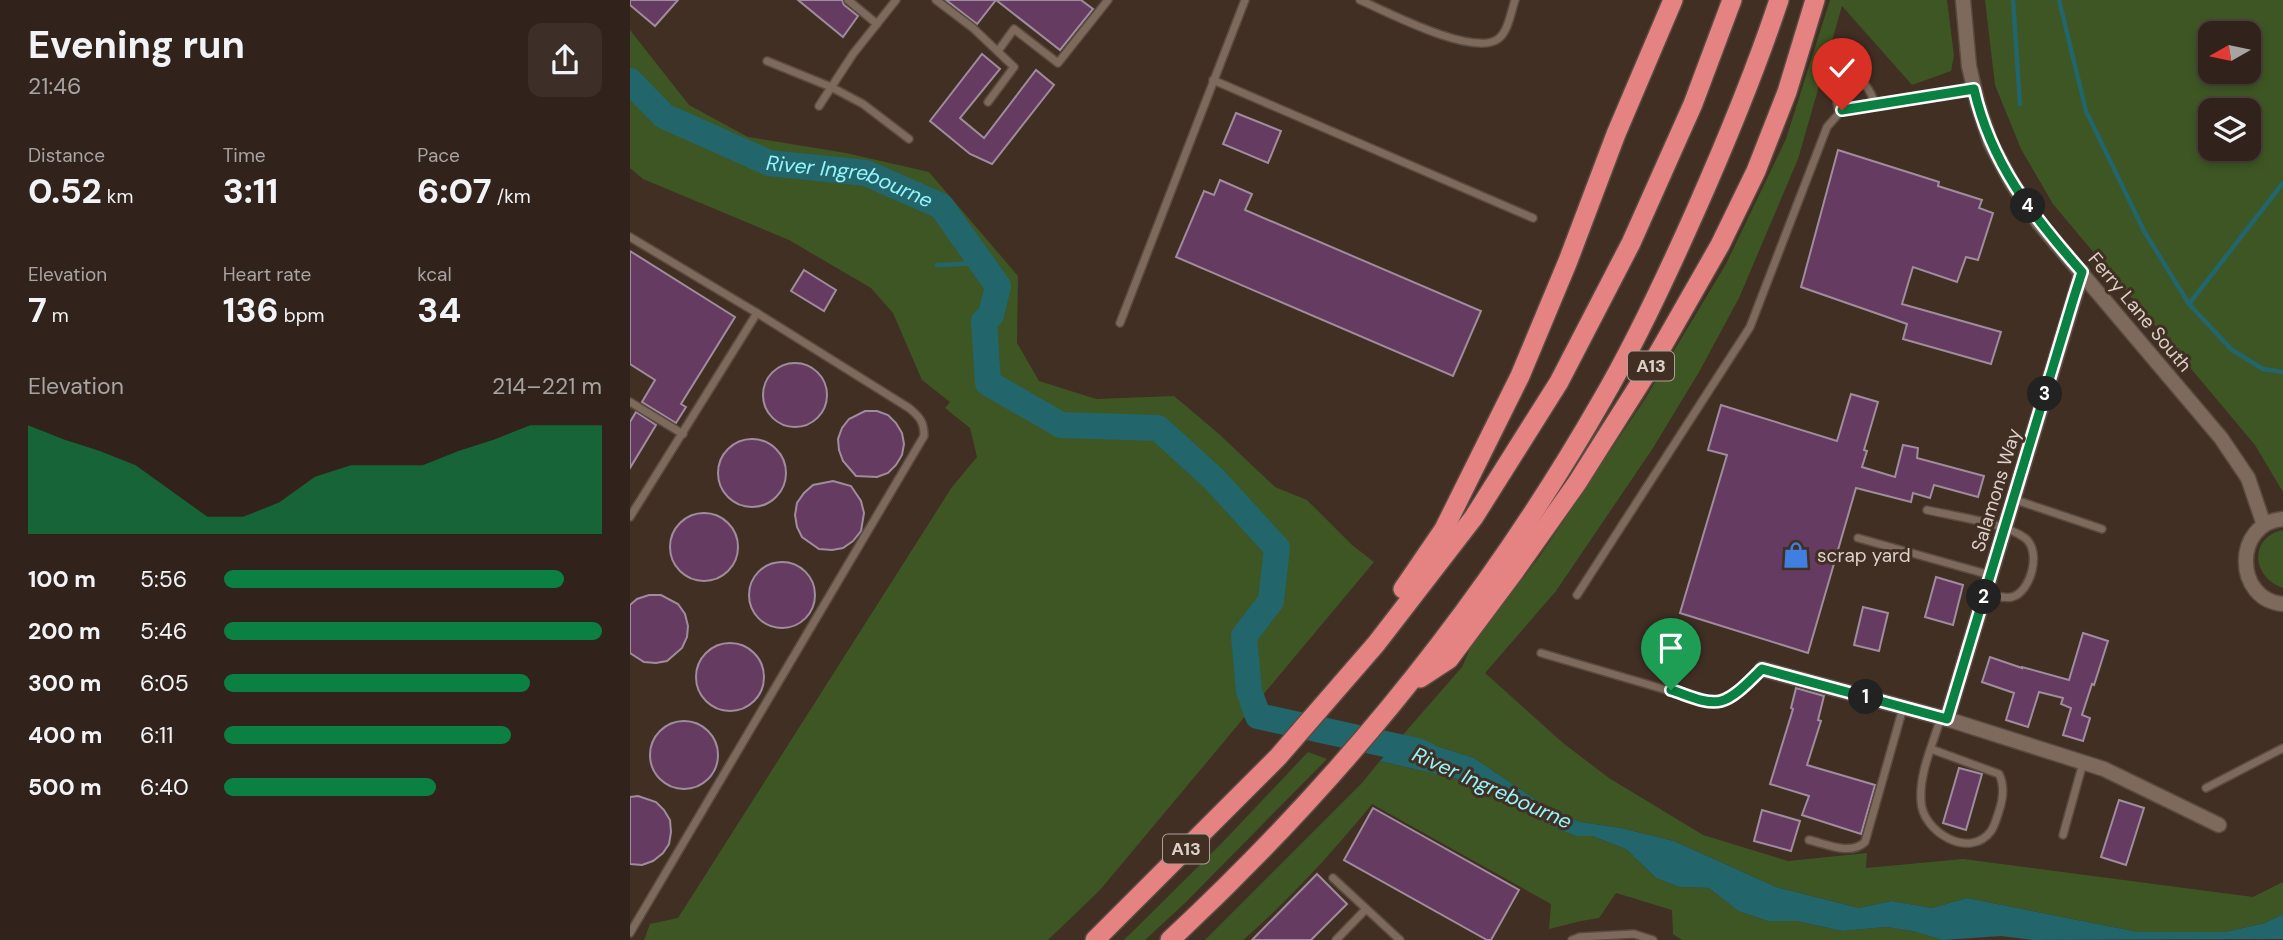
<!DOCTYPE html>
<html lang="en">
<head>
<meta charset="utf-8">
<style>
  :root { --surface:#31231b; --page:#3d2f28; --text:#f1f3f6; --muted:#a8a4a3; --line:#4c403a; --accent:#0b8043 }
  body { margin:0; font-family:"DM Sans",sans-serif; background:var(--page); color:var(--text); height:100vh; display:flex; flex-direction:column; font-size:26px; white-space:nowrap }
  * { box-sizing:border-box; margin:0 }
  p { font-size:23px; color:var(--muted) }
  .icon { flex:none; width:38px; height:38px; fill:none; stroke:currentColor; stroke-width:2; stroke-linecap:round; stroke-linejoin:round }
  .map { position:relative; flex:1; overflow:hidden }
  .details { display:flex; flex-direction:column; background:var(--surface); width:630px }
  .details>* { flex:none }
  .needle { width:46px; rotate:261deg }
  .buttons { position:absolute; left:1568px; top:21px; display:grid; gap:14px }
  .buttons a { display:grid; place-items:center; width:63px; height:63px; border-radius:14px; background:var(--surface); box-shadow:0 4px 10px #0003,0 0 0 2px var(--line); font-size:35px }
  .pin { position:absolute; display:grid; place-items:center; width:60px; height:60px; color:#fff; margin:-72px -30px; border-radius:50% 50% 50% 0; rotate:-45deg; box-shadow:0 0 7px #0007 }
  .pin .icon { rotate:45deg }
  .km { position:absolute; width:35px; height:35px; margin:-18px; border-radius:50%; background:#222; color:#fff; font-size:19px; line-height:35px; text-align:center }
  .round { display:grid; place-items:center; flex:none; width:74px; height:74px; border-radius:14px; background:var(--page) }
  .overview { display:flex; align-items:center; justify-content:space-between; height:119px; padding:0 28px }
  h1 { font-size:38px; font-weight:700; line-height:52px }
  .figures { display:grid; grid-template-columns:repeat(3,1fr); gap:10px; height:119px; padding:7px 28px }
  .figures div { display:grid; align-content:center }
  .figures b { font-size:35px; font-weight:700 }
  .figures small { font-size:19px; font-weight:400 }
  .figures p { font-size:19px }
  .chart { height:196px; padding:14px 28px }
  .chart p { display:flex; justify-content:space-between }
  .chart svg { width:100%; height:126px; margin-top:7px; fill:var(--accent); opacity:.7 }
  ul { padding:0 28px; list-style:none; font-size:23px }
  li { display:grid; grid-template-columns:112px 84px 1fr; align-items:center; height:52px }
  li i { height:18px; border-radius:9px; background:var(--accent) }
  main { display:flex; flex:1; min-height:0 }
  .map>svg:first-child { display:block }
</style>
</head>
<body>
<main>
<section class="details">
<div class="overview"><div><h1>Evening run</h1><p>21:46</p></div><a class="round"><svg class="icon" aria-label="share" viewBox="0 0 24 24"><path d="M12 15V3M7 8l5-5 5 5M5 13v7h14v-7"/></svg></a></div>
<div class="figures">
<div><p>Distance</p><b>0.52<small> km</small></b></div>
<div><p>Time</p><b>3:11</b></div>
<div><p>Pace</p><b>6:07<small> /km</small></b></div>
</div>
<div class="figures">
<div><p>Elevation</p><b>7<small> m</small></b></div>
<div><p>Heart rate</p><b>136<small> bpm</small></b></div>
<div><p>kcal</p><b>34</b></div>
</div>
<div class="chart"><p><span>Elevation</span>214–221 m</p>
<svg viewBox="0 0 160 44" preserveAspectRatio="none"><path d="M0 44V6L10 11L20 15L30 20L40 29L50 38L60 38L70 33L80 24L90 20L100 20L110 20L120 15L130 11L140 6L150 6L160 6V44z"/></svg>
</div>
<ul>
<li><b>100 m</b>5:56<i style="width:90%"></i></li>
<li><b>200 m</b>5:46<i style="width:100%"></i></li>
<li><b>300 m</b>6:05<i style="width:81%"></i></li>
<li><b>400 m</b>6:11<i style="width:76%"></i></li>
<li><b>500 m</b>6:40<i style="width:56%"></i></li>
</ul>
</section>
<div class="map">
<svg width="1653" height="940" viewBox="0 0 1653 940">
  <rect width="100%" height="100%" fill="#412f24"/>
  <g fill="#3e5624" fill-rule="evenodd">
    <polygon points="1200,0 1317,0 1324,56 1321,71 1282,85 1212,6 1168,159 1109,298 1069,372 1023,448 926,591 855,673 933,743 979,778 1073,835 1158,861 1237,853 1236,868 1333,859 1623,897 1653,882 1653,914 1635,923 1595,932 1508,932 1337,898 1302,908 1262,901 1229,908 1146,887 1044,841 991,828 951,822 927,814 844,758 781,738 771,737 832,667 842,644 910,556 1015,399 1096,264 1156,139"/>
    <path d="M1355,0H1653V492L1625,445L1423,204L1391,149L1365,85ZM1580,33H1619V72H1580ZM1580,110H1619V149H1580Z"/>
    <polygon points="0,30 59,105 118,137 216,153 299,172 388,276 387,343 409,381 466,399 544,396 589,434 645,487 677,500 722,545 744,562 470,890 418,940 14,940 20,924 48,918 322,487 347,457 340,428 315,408 320,402 292,380 263,313 241,288 159,240 13,179 0,168"/>
    <path d="M1653,530V588C1621,577 1619,537 1653,530Z"/>
    <polygon points="678,752 697,759 556,902 515,940 494,940 591,844"/>
    <path d="M750,761L827,779L896,811L928,829L946,836H962L996,849L1026,878L1049,887L1079,888L1108,911L1138,921H1167L1212,931L1256,927L1282,931L1313,940H1052L1043,934L1042,910L986,893L969,918L951,921L919,929L921,904L742,804C703,852 660,899 613,940H575L731,784Z"/>
  </g>
  <polygon fill="#22656b" points="771,737 781,738 844,758 927,814 951,822 991,828 1044,841 1146,887 1229,908 1262,901 1302,908 1337,898 1508,932 1595,932 1635,923 1653,914 1653,939 1403,940 1371,936 1313,940 1282,931 1256,927 1212,931 1167,921 1138,921 1108,911 1079,888 1049,887 1026,878 996,849 962,836 946,836 928,829 896,811 827,779 750,761"/>
  <g fill="none" stroke-linecap="round" stroke-linejoin="round">
    <g stroke="#22656b" stroke-width="4.5">
      <polyline points="1383,0 1390,104"/>
      <polyline points="1429,0 1456,111 1514,231 1559,304 1602,350 1633,369 1653,372"/>
      <polyline points="307,265 352,263"/>
      <polyline points="1559,304 1653,183"/>
    </g>
    <path stroke="#22656b" stroke-width="26" id="s1" d="M0,81L34,116L139,163L236,173L311,206L368,286L361,315L354,321L358,383L431,425L528,428L584,479L647,548L641,601L614,636L619,691L628,716L787,751L796,755"/>
  </g>
  <g fill="#663b62" stroke="#9f8c9c" stroke-width="2">
    <polygon points="0,0 48,0 25,26 0,5"/>
    <polygon points="168,0 212,0 214,5 228,16 213,37"/>
    <polygon points="316,0 451,0 463,9 430,50 366,0 347,24"/>
    <polygon points="352,54 370,69 330,118 354,138 406,70 424,85 362,164 340,154 300,121"/>
    <polygon points="606,113 651,131 638,163 593,144"/>
    <polygon points="1208,150 1309,182 1308,186 1352,200 1349,208 1363,213 1348,260 1336,257 1327,282 1283,267 1272,304 1371,332 1361,364 1273,339 1277,324 1171,287"/>
    <polygon points="590,180 622,194 615,210 851,311 823,376 546,257 574,191 584,195"/>
    <polygon points="0,251 105,317 51,404 56,407 46,423 12,402 25,380 0,364"/>
    <polygon points="174,270 206,290 194,311 161,291"/>
    <circle cx="165" cy="395" r="32"/>
    <polygon points="1221,394 1248,402 1234,450 1237,451 1232,467 1265,477 1273,445 1288,448 1287,458 1354,476 1348,497 1304,485 1300,498 1283,493 1281,502 1226,488 1178,653 1050,613 1097,455 1078,450 1091,405 1207,441"/>
    <polygon points="235,411 247,411 258,415 266,423 272,433 274,444 272,455 266,465 258,473 247,477 226,476 213,461 209,450 208,439 212,428 219,419"/>
    <polygon points="6,412 26,425 0,468 0,422"/>
    <circle cx="122" cy="473" r="34"/>
    <polygon points="203,481 221,486 231,501 234,513 231,531 223,541 213,548 202,550 189,549 172,537 167,527 165,515 167,503 174,493 183,485"/>
    <circle cx="74" cy="547" r="34"/>
    <circle cx="152" cy="595" r="33"/>
    <polygon points="1306,577 1333,585 1323,625 1295,617"/>
    <polygon points="19,595 31,595 48,604 55,614 58,626 57,637 52,648 37,661 26,663 14,662 0,653 0,605 7,599"/>
    <polygon points="1233,607 1258,613 1249,651 1224,645"/>
    <polygon points="1453,633 1478,641 1464,685 1462,684 1452,715 1460,718 1453,741 1433,735 1441,708 1431,704 1433,698 1409,692 1398,727 1376,720 1384,693 1352,682 1360,657 1392,668 1392,667 1439,680"/>
    <circle cx="100" cy="677" r="34"/>
    <polygon points="1166,688 1194,696 1188,720 1191,721 1177,765 1245,785 1231,834 1172,815 1179,796 1140,784 1163,709 1161,708"/>
    <circle cx="54" cy="755" r="34"/>
    <polygon points="1329,768 1352,774 1336,830 1313,823"/>
    <polygon points="8,796 26,802 34,810 40,820 41,832 39,844 33,853 23,861 12,865 0,864 0,797"/>
    <polygon points="1489,800 1514,808 1496,865 1471,857"/>
    <polygon points="743,808 889,890 861,940 857,940 714,860"/>
    <polygon points="1132,810 1170,821 1161,851 1124,841"/>
    <polygon points="687,874 717,904 681,940 622,940"/>
  </g>
  <g fill="none" stroke-linecap="round" stroke-linejoin="round">
    <defs>
      <g id="service">
        <polyline points="218,0 247,24"/>
        <polyline points="306,0 343,28 384,67 358,102"/>
        <path d="M730,0C757,12 843,57 868,39C878,32 881,12 885,0"/>
        <polyline points="368,51 384,29 428,63 478,0"/>
        <polyline points="137,61 201,87 233,104 279,139"/>
        <polyline points="583,80 903,218"/>
        <polyline points="189,106 223,54 266,0"/>
        <path d="M1209,112L1207,103L1215,73L1218,69C1231,77 1242,91 1245,105"/>
        <polyline points="0,237 127,313 0,517"/>
        <polyline points="490,323 615,0"/>
        <polyline points="0,402 53,434"/>
        <polyline points="1383,499 1472,529"/>
        <path d="M1297,510C1323,516 1375,523 1395,538C1412,551 1401,592 1382,597C1373,599 1363,595 1355,592"/>
        <polyline points="1228,538 1360,575"/>
        <polyline points="947,595 1120,327 1197,127 1212,110 1344,89"/>
        <polyline points="911,653 1074,701 1091,702 1102,695 1132,669"/>
        <path d="M1301,749L1369,774C1375,786 1373,799 1369,811C1367,817 1365,825 1361,831C1340,860 1292,832 1291,801C1289,773 1303,744 1311,717"/>
        <polyline points="1576,788 1653,748"/>
        <polyline points="1433,835 1453,763"/>
        <path d="M1179,840C1197,844 1220,856 1235,842L1273,708"/>
        <polyline points="703,878 770,940"/>
        <path d="M0,933L294,436C294,422 290,417 279,408L127,313"/>
        <polyline points="706,940 736,909"/>
        <polyline points="942,940 950,937 1004,934 1023,940"/>
      </g>
      <g id="minor">
        <polyline points="1333,0 1339,66 1348,105 1361,144 1382,183 1409,223 1591,438 1618,478 1634,525"/>
        <path d="M1653,519C1603,523 1604,600 1653,604"/>
        <polyline points="1132,669 1317,719 1474,769 1589,825"/>
        <polyline points="1317,719 1452,272"/>
      </g>
      <g id="trunk">
        <polyline points="773,589 814,529 890,376 938,261 986,134 1043,0"/>
        <polyline points="790,678 819,659 884,572 947,483 1021,366 1090,245 1126,171 1157,92 1185,0"/>
        <polyline points="465,940 648,757 746,644 844,517 929,382 1001,243 1063,104 1102,0"/>
        <path d="M540,940C711,781 856,603 972,400C1007,340 1037,275 1065,212C1096,142 1125,72 1149,0"/>
      </g>
    </defs>
    <use href="#service" stroke="#5a4b41" stroke-width="10"/>
    <use href="#minor" stroke="#5a4b41" stroke-width="17"/>
    <use href="#trunk" stroke="#5a4b41" stroke-width="22"/>
    <use href="#service" stroke="#7e6a5d" stroke-width="7"/>
    <use href="#minor" stroke="#7e6a5d" stroke-width="14"/>
    <use href="#trunk" stroke="#e48382" stroke-width="19"/>
  </g>
  <g fill="none" stroke-linecap="round" stroke-linejoin="round">
    <defs>
      <path id="route" d="M1041,690C1055,694 1076,705 1091,701C1106,697 1121,679 1132,669L1317,719L1444,297L1452,272C1402,215 1361,164 1344,89L1212,110"/>
    </defs>
    <use href="#route" stroke="#fff" stroke-width="14"/>
    <use href="#route" stroke="#0b8043" stroke-width="9"/>
  </g>
  <defs>
    <symbol id="shop-bare" viewBox="-9 -9 18 18"><path d="M-5-2.5h2.3a2.7 3.5 0 0 1 5.4 0H5L5.5 6h-11ZM-1.5-2.5h3a1.5 2.3 0 0 0-3 0Z" fill="#3f7fe0" stroke="#412f24" stroke-width="2.5" paint-order="stroke"/></symbol>
  </defs>
  <g fill-rule="evenodd">
    <use href="#shop-bare" x="1147" y="536" width="38" height="38"/>
  </g>
  <g text-anchor="middle" dominant-baseline="central" stroke-width="6" stroke-linejoin="round" paint-order="stroke">
    <g fill="#412f24" stroke="#aea098" stroke-width="2">
      <rect x="998" y="351.5" width="46" height="29" rx="5"/>
      <rect x="533" y="834.5" width="46" height="29" rx="5"/>
    </g>
    <g font-size="18" font-weight="bold" fill="#dcd0c9">
      <text x="1021" y="366">A13</text>
      <text x="556" y="849">A13</text>
    </g>
    <g font-size="19" fill="#dcd0c9" stroke="#412f24">
      <text transform="translate(1510 312) rotate(50)">Ferry Lane South</text>
      <text transform="translate(1366 490) rotate(-73)">Salamons Way</text>
    </g>
    <g font-size="19" fill="#dcd0c9" stroke="#412f24" text-anchor="start">
      <text x="1187" y="555">scrap yard</text>
    </g>
    <g font-size="21" font-style="italic" fill="#95f4fd" stroke="#412f24">
      <text stroke="none"><textPath href="#s1" startOffset="247">River Ingrebourne</textPath></text>
      <text transform="translate(862 788) rotate(24)">River Ingrebourne</text>
    </g>
  </g>
</svg>
<div class="buttons">
<a><svg class="needle" viewBox="-14 -14 28 28"><path d="M0-13l5 13h-10z" fill="#e53935"/><path d="M0 13l5-13h-10z" fill="#a8a4a3"/></svg></a>
<a><svg class="icon" aria-label="layers" viewBox="0 0 24 24"><path d="M12 4l9 5-9 5-9-5zM3 14l9 5 9-5"/></svg></a>
</div>
<div class="pin" style="left:1041px;top:690px;background:#1e9e55"><svg class="icon" aria-label="arrive" viewBox="0 0 24 24"><path d="M6 21V4h12l-3 4 3 4H6"/></svg></div>
<div class="pin" style="left:1212px;top:110px;background:#d93025"><svg class="icon" aria-label="check" viewBox="0 0 24 24"><path d="M5 12l5 5 9-10"/></svg></div>
<b class="km" style="left:1236px;top:697px">1</b>
<b class="km" style="left:1354px;top:597px">2</b>
<b class="km" style="left:1415px;top:394px">3</b>
<b class="km" style="left:1398px;top:206px">4</b>
</div>
</main>
</body>
</html>
